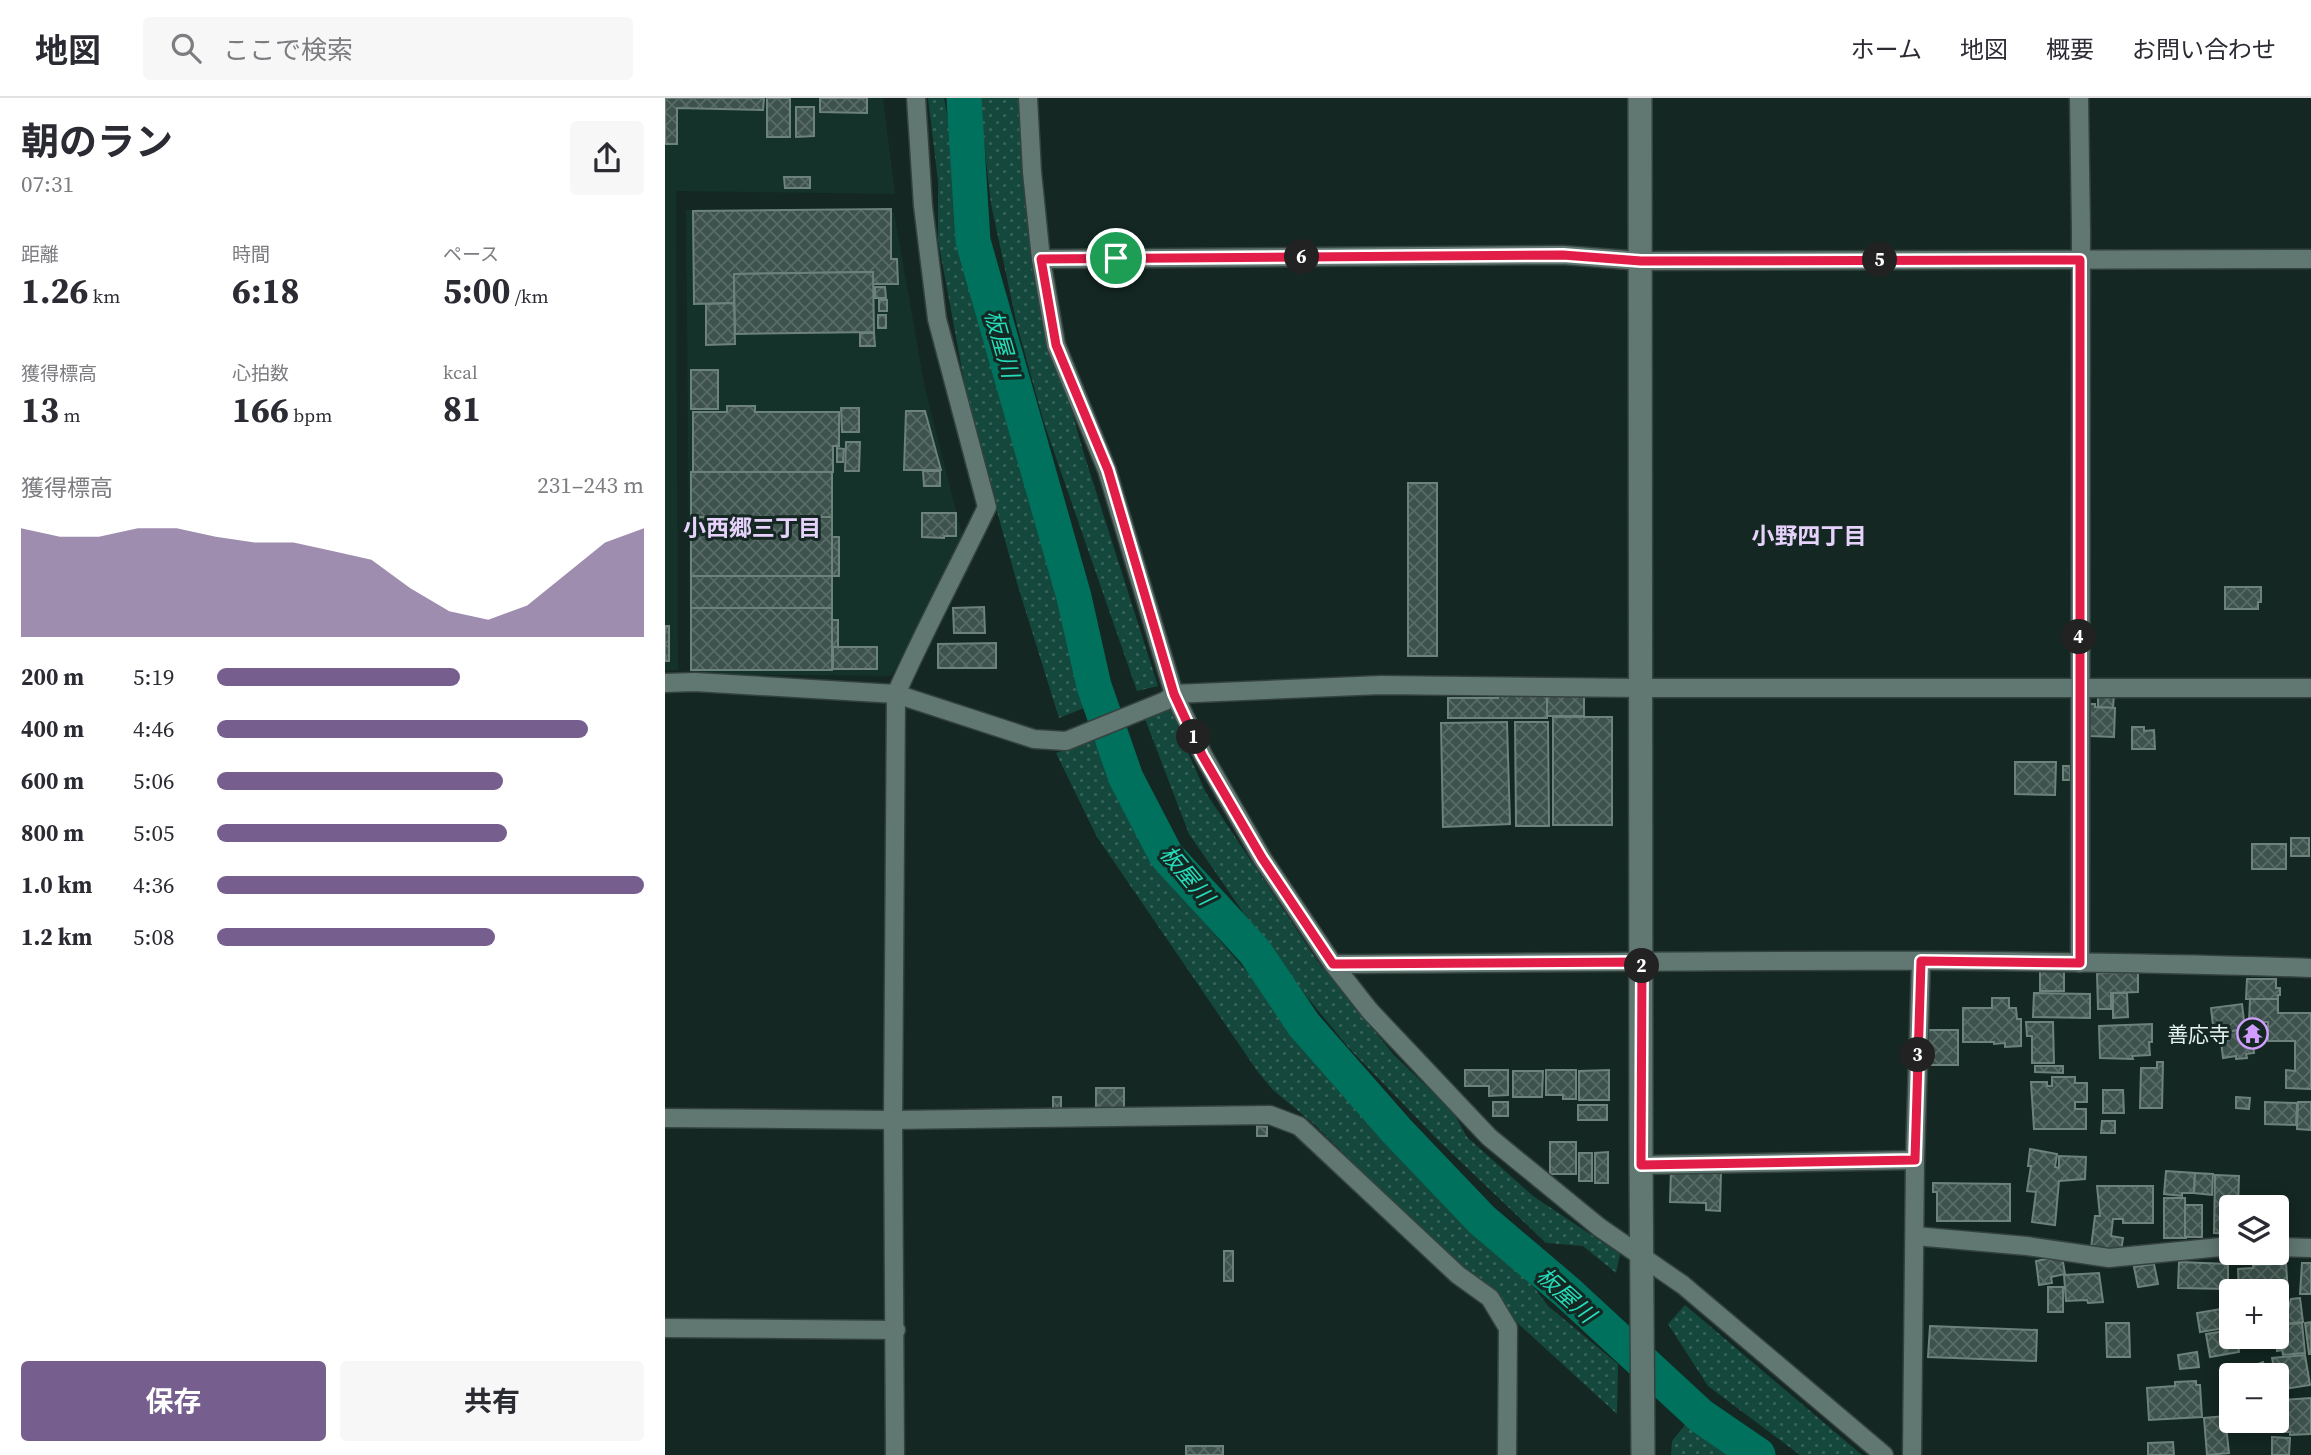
<!DOCTYPE html>
<html lang="ja">
<head>
<meta charset="utf-8">
<style>
  :root { --surface:#fff; --page:#f7f7f7; --text:#2b2b33; --muted:#7c7c81; --line:#e1e1e2; --accent:#765e8e }
  body { margin:0; font-family:"Source Serif 4","Noto Sans JP",serif; background:var(--page); color:var(--text); height:100vh; display:flex; flex-direction:column; font-size:26px; white-space:nowrap }
  * { box-sizing:border-box; margin:0 }
  p { font-size:23px; color:var(--muted) }
  .icon { flex:none; width:38px; height:38px; fill:none; stroke:currentColor; stroke-width:2; stroke-linecap:round; stroke-linejoin:round }
  .map { position:relative; flex:1; overflow:hidden }
  .side { display:flex; flex-direction:column; background:var(--surface); width:665px }
  .side>* { flex:none }
  .controls { position:absolute; left:1554px; top:1097px; display:grid; gap:14px }
  .controls a { display:grid; place-items:center; width:70px; height:70px; border-radius:7px; background:var(--surface); box-shadow:0 4px 18px #0003; font-size:35px }
  .pin { position:absolute; display:grid; place-items:center; width:60px; height:60px; color:#fff; margin:-30px; border:4px solid #fff; border-radius:50%; box-shadow:0 2px 7px #0007 }
  .km { position:absolute; width:35px; height:35px; margin:-18px; border-radius:50%; background:#222; color:#fff; font-size:19px; line-height:35px; text-align:center }
  .round { display:grid; place-items:center; flex:none; width:74px; height:74px; border-radius:7px; background:var(--page) }
  .head { display:flex; align-items:center; justify-content:space-between; height:119px; padding:0 21px }
  h1 { font-size:38px; font-weight:700; line-height:52px }
  .metrics { display:grid; grid-template-columns:repeat(3,1fr); gap:10px; height:119px; padding:7px 21px }
  .metrics div { display:grid; align-content:center }
  .metrics b { font-size:35px; font-weight:700 }
  .metrics small { font-size:19px; font-weight:400 }
  .metrics p { font-size:19px }
  .chart { height:196px; padding:14px 21px }
  .chart p { display:flex; justify-content:space-between }
  .chart svg { width:100%; height:126px; margin-top:7px; fill:var(--accent); opacity:.7 }
  .primary-button { display:flex; gap:14px; margin-top:auto; padding:14px 21px }
  .primary-button a { flex:1; height:80px; border-radius:7px; background:var(--accent); color:#fff; font-size:28px; font-weight:700; line-height:80px; text-align:center }
  .primary-button a+a { background:var(--page); color:var(--text) }
  ul { padding:0 21px; list-style:none; font-size:23px }
  li { display:grid; grid-template-columns:112px 84px 1fr; align-items:center; height:52px }
  li i { height:18px; border-radius:9px; background:var(--accent) }
  header { display:flex; align-items:center; gap:42px; box-sizing:border-box; height:98px; padding:0 35px; background:var(--surface); border-bottom:2px solid var(--line) }
  header strong { font-size:33px }
  nav { display:flex; gap:38px; margin-inline-start:auto; font-size:24px }
  .search { width:490px; height:63px; background:var(--page); display:flex; align-items:center; gap:18px; box-sizing:border-box; padding:0 24px; border-radius:7px; color:var(--muted); font-size:26px }
  main { display:flex; flex:1; min-height:0 }
  .map>svg:first-child { display:block }
</style>
</head>
<body>
<header>
<strong>地図</strong>
<div class="search"><svg class="icon" aria-label="search" viewBox="0 0 24 24"><circle cx="10" cy="10" r="6"/><path d="M15 15l6 6"/></svg>ここで検索</div>
<nav><a>ホーム</a><a>地図</a><a>概要</a><a>お問い合わせ</a></nav>
</header>
<main>
<section class="side">
<div class="head"><div><h1>朝のラン</h1><p>07:31</p></div><a class="round"><svg class="icon" aria-label="share" viewBox="0 0 24 24"><path d="M12 15V3M7 8l5-5 5 5M5 13v7h14v-7"/></svg></a></div>
<div class="metrics">
<div><p>距離</p><b>1.26<small> km</small></b></div>
<div><p>時間</p><b>6:18</b></div>
<div><p>ペース</p><b>5:00<small> /km</small></b></div>
</div>
<div class="metrics">
<div><p>獲得標高</p><b>13<small> m</small></b></div>
<div><p>心拍数</p><b>166<small> bpm</small></b></div>
<div><p>kcal</p><b>81</b></div>
</div>
<div class="chart"><p><span>獲得標高</span>231–243 m</p>
<svg viewBox="0 0 160 44" preserveAspectRatio="none"><path d="M0 44V6L10 9L20 9L30 6L40 6L50 9L60 11L70 11L80 14L90 17L100 27L110 35L120 38L130 33L140 22L150 11L160 6V44z"/></svg>
</div>
<ul>
<li><b>200 m</b>5:19<i style="width:57%"></i></li>
<li><b>400 m</b>4:46<i style="width:87%"></i></li>
<li><b>600 m</b>5:06<i style="width:67%"></i></li>
<li><b>800 m</b>5:05<i style="width:68%"></i></li>
<li><b>1.0 km</b>4:36<i style="width:100%"></i></li>
<li><b>1.2 km</b>5:08<i style="width:65%"></i></li>
</ul>
<div class="primary-button"><a>保存</a><a>共有</a></div>
</section>
<div class="map">
<svg width="1646" height="1357" viewBox="0 0 1646 1357">
  <defs>
    <pattern id="grass-dots" width="8" height="8" patternUnits="userSpaceOnUse" patternTransform="scale(1.75)"><rect width="8" height="8" fill="#15483d"/><path d="M2 2h.1M6 6h.1" fill="none" stroke="#376359" stroke-width="1.8" stroke-linecap="round"/></pattern>
    <pattern id="building-cross-hatch" width="8" height="8" patternUnits="userSpaceOnUse" patternTransform="scale(1.75)"><rect width="8" height="8" fill="#3d524c"/><path d="M0 0l8 8M0 8l8-8" fill="none" stroke="#596b66"/></pattern>
  </defs>
  <rect width="100%" height="100%" fill="#142722"/>
  <g fill="#14312a">
    <polygon points="0,0 218,0 230,96 11,93 13,572 0,572"/>
    <polygon points="21,112 229,114 260,290 300,448 226,578 25,576"/>
  </g>
  <g fill="url(#grass-dots)">
    <polygon points="263,0 279,0 331,280 378,425 419,610 394,620 352,485 306,320 273,142 273,83"/>
    <polygon points="314,0 354,0 381,222 419,356 493,588 472,593 379,325 352,227 326,106"/>
    <polygon points="507,611 516,639 541,695 653,864 729,957 788,1014 802,1039 868,1098 955,1156 951,1175 918,1148 881,1145 774,1043 684,950 609,859 524,736 480,621"/>
    <polygon points="428,641 478,745 520,802 607,903 664,976 871,1192 883,1208 953,1266 952,1316 825,1200 649,1026 608,992 593,974 432,739 391,655"/>
    <polygon points="1020,1207 1197,1357 1135,1357 1043,1288 1003,1226"/>
    <polygon points="1020,1327 1047,1336 1081,1357 1006,1357 1007,1343"/>
  </g>
  <g fill="none" stroke-linecap="round" stroke-linejoin="round">
    <polyline stroke="#00715d" stroke-width="35" points="299,0 308,143 409,499 429,588 461,680 501,757 590,854 639,927 732,1033 817,1122 903,1195 1036,1318 1093,1357"/>
  </g>
  <g fill="url(#building-cross-hatch)" stroke="#6c827b" stroke-width="2">
    <polygon points="0,0 99,0 98,12 12,10 12,46 0,46"/>
    <rect x="102" y="0" width="23" height="39"/>
    <polygon points="155,0 202,0 202,15 155,14"/>
    <polygon points="131,9 149,9 149,38 131,39"/>
    <polygon points="119,79 145,79 145,90 120,90"/>
    <polygon points="226,111 226,161 232,161 233,186 208,186 208,174 69,176 69,205 29,206 28,113"/>
    <polygon points="208,174 209,234 70,236 69,176"/>
    <polygon points="210,189 220,189 221,200 210,200"/>
    <rect x="214" y="202" width="8" height="11"/>
    <polygon points="69,205 70,246 41,247 41,206"/>
    <rect x="213" y="217" width="8" height="13"/>
    <polygon points="195,235 209,235 210,248 195,248"/>
    <rect x="26" y="272" width="27" height="39"/>
    <polygon points="62,308 90,308 90,314 174,314 174,348 168,348 168,374 28,374 28,314 62,314"/>
    <polygon points="176,310 194,310 194,334 177,334"/>
    <polygon points="241,313 260,313 276,372 239,372"/>
    <polygon points="181,344 195,344 194,373 180,373"/>
    <polygon points="172,350 179,351 178,364 172,364"/>
    <polygon points="258,373 275,373 275,388 259,388"/>
    <rect x="26" y="374" width="141" height="45"/>
    <rect x="743" y="385" width="29" height="173"/>
    <polygon points="257,415 291,415 291,438 279,438 279,440 257,439"/>
    <rect x="26" y="419" width="141" height="59"/>
    <rect x="167" y="439" width="7" height="39"/>
    <rect x="26" y="478" width="141" height="32"/>
    <polygon points="1560,489 1596,489 1596,504 1593,504 1593,511 1560,511"/>
    <polygon points="319,509 320,535 289,535 288,510"/>
    <rect x="26" y="510" width="141" height="62"/>
    <rect x="167" y="522" width="6" height="27"/>
    <rect x="0" y="528" width="4" height="35"/>
    <polygon points="331,545 331,570 273,570 273,546"/>
    <rect x="168" y="549" width="44" height="22"/>
    <polygon points="1433,595 1449,596 1448,610 1433,609"/>
    <polygon points="833,597 882,597 882,620 783,620 783,600 833,600"/>
    <polygon points="882,597 919,598 919,618 882,618"/>
    <polygon points="1424,606 1430,606 1430,609 1450,610 1449,639 1425,638 1425,635 1421,635"/>
    <rect x="888" y="619" width="59" height="108"/>
    <polygon points="842,624 845,726 778,729 776,625"/>
    <polygon points="850,624 883,624 884,728 851,728"/>
    <polygon points="1467,629 1479,629 1479,633 1489,632 1490,651 1467,651"/>
    <polygon points="1350,664 1391,664 1390,697 1350,696"/>
    <rect x="1398" y="668" width="7" height="14"/>
    <rect x="1626" y="740" width="18" height="18"/>
    <rect x="1587" y="746" width="34" height="25"/>
    <rect x="1375" y="873" width="24" height="20"/>
    <polygon points="1473,874 1473,894 1446,895 1446,911 1433,911 1432,875"/>
    <polygon points="1582,881 1611,881 1611,890 1615,890 1615,897 1613,897 1613,901 1581,901"/>
    <polygon points="1369,895 1425,896 1425,920 1368,919"/>
    <polygon points="1448,895 1462,895 1463,919 1448,920"/>
    <polygon points="1327,900 1344,900 1344,910 1351,910 1352,921 1356,921 1356,948 1340,949 1340,945 1329,946 1329,944 1298,944 1298,910 1327,910"/>
    <polygon points="1585,901 1613,901 1613,915 1646,915 1646,991 1621,990 1621,972 1630,973 1630,943 1603,943 1603,924 1584,924"/>
    <polygon points="1577,906 1580,931 1549,936 1546,910"/>
    <polygon points="1361,924 1388,924 1389,965 1367,965 1367,938 1362,938"/>
    <polygon points="1487,926 1487,944 1484,944 1485,957 1467,958 1468,961 1435,960 1434,928"/>
    <polygon points="1586,930 1589,955 1581,956 1582,960 1571,961 1571,958 1558,960 1555,935"/>
    <polygon points="1262,932 1293,932 1293,967 1263,967"/>
    <polygon points="1492,964 1498,964 1497,1010 1475,1010 1476,970 1492,970"/>
    <polygon points="1370,968 1398,968 1398,975 1370,974"/>
    <polygon points="800,972 843,972 843,997 824,998 824,988 800,988"/>
    <polygon points="881,972 911,972 911,1001 898,1001 898,997 881,997"/>
    <polygon points="944,972 944,1002 914,1002 914,973"/>
    <polygon points="848,973 878,973 877,999 848,999"/>
    <polygon points="1387,979 1410,979 1410,985 1422,985 1422,1004 1410,1004 1410,1011 1421,1011 1421,1031 1369,1031 1366,984 1382,984 1382,988 1387,988"/>
    <rect x="431" y="990" width="28" height="22"/>
    <polygon points="1438,992 1458,992 1459,1015 1438,1015"/>
    <rect x="388" y="999" width="8" height="13"/>
    <polygon points="1571,999 1585,1000 1584,1011 1571,1010"/>
    <rect x="828" y="1004" width="15" height="14"/>
    <polygon points="1600,1004 1632,1005 1631,1027 1600,1026"/>
    <polygon points="1633,1004 1646,1004 1646,1032 1632,1031"/>
    <rect x="913" y="1007" width="29" height="15"/>
    <polygon points="1437,1023 1450,1023 1450,1035 1436,1035"/>
    <polygon points="592,1028 602,1029 602,1038 592,1038"/>
    <rect x="885" y="1044" width="26" height="32"/>
    <polygon points="1365,1051 1392,1056 1390,1069 1394,1070 1394,1058 1421,1059 1420,1081 1394,1083 1390,1127 1367,1124 1371,1094 1362,1093 1366,1068 1363,1068"/>
    <polygon points="943,1054 943,1085 930,1085 930,1055"/>
    <rect x="914" y="1055" width="13" height="28"/>
    <polygon points="1006,1072 1056,1073 1055,1113 1041,1112 1041,1105 1005,1104"/>
    <polygon points="1501,1073 1530,1075 1529,1095 1517,1095 1517,1098 1499,1096"/>
    <polygon points="1530,1075 1548,1076 1547,1097 1529,1095"/>
    <polygon points="1550,1077 1574,1078 1573,1110 1566,1110 1566,1136 1549,1135"/>
    <polygon points="1268,1085 1345,1086 1345,1123 1272,1123 1272,1094 1268,1094"/>
    <polygon points="1432,1088 1488,1088 1488,1125 1458,1125 1458,1121 1448,1121 1446,1138 1458,1140 1456,1154 1426,1150 1430,1118 1435,1118"/>
    <polygon points="1499,1100 1520,1100 1521,1140 1499,1140"/>
    <rect x="1520" y="1107" width="17" height="32"/>
    <rect x="559" y="1153" width="9" height="30"/>
    <polygon points="1397,1158 1400,1176 1386,1179 1387,1185 1374,1187 1371,1163"/>
    <polygon points="1514,1164 1563,1166 1563,1191 1513,1190"/>
    <polygon points="1621,1165 1623,1196 1574,1194 1573,1171 1588,1170 1588,1167"/>
    <polygon points="1637,1165 1646,1165 1646,1196 1635,1196"/>
    <polygon points="1489,1166 1493,1186 1473,1189 1469,1169"/>
    <polygon points="1434,1175 1438,1204 1423,1205 1422,1202 1401,1203 1399,1177"/>
    <rect x="1383" y="1189" width="15" height="25"/>
    <polygon points="1566,1197 1566,1229 1535,1234 1532,1215 1562,1210 1560,1198"/>
    <polygon points="1635,1200 1638,1224 1619,1226 1626,1201"/>
    <polygon points="1646,1224 1646,1256 1644,1256 1640,1225"/>
    <polygon points="1441,1225 1464,1225 1465,1259 1442,1259"/>
    <polygon points="1637,1225 1640,1255 1618,1257 1617,1252 1612,1253 1612,1227"/>
    <polygon points="1265,1228 1372,1232 1371,1263 1263,1259"/>
    <polygon points="1566,1232 1566,1239 1572,1239 1574,1254 1545,1259 1541,1236"/>
    <polygon points="1532,1254 1534,1269 1515,1271 1513,1257"/>
    <polygon points="1640,1257 1645,1287 1613,1292 1607,1260"/>
    <polygon points="1598,1264 1603,1278 1566,1278 1566,1296 1560,1279"/>
    <polygon points="1531,1283 1531,1287 1535,1287 1537,1319 1484,1322 1482,1290 1510,1288 1510,1284"/>
    <polygon points="1646,1300 1646,1336 1625,1337 1625,1334 1618,1334 1616,1302"/>
    <polygon points="1560,1318 1564,1355 1542,1357 1539,1320"/>
    <polygon points="1607,1339 1625,1340 1624,1357 1607,1357"/>
    <polygon points="1508,1344 1509,1357 1483,1357 1483,1345"/>
    <rect x="521" y="1348" width="37" height="9"/>
  </g>
  <g fill="none" stroke-linecap="round" stroke-linejoin="round">
    <defs>
      <g id="minor">
        <polyline points="363,0 367,74 376,161 391,247 442,372 509,596 538,657 597,760 668,866 705,913 824,1039 934,1129 1018,1187 1219,1357"/>
        <polyline points="1414,0 1416,132 1415,865"/>
        <polyline points="376,161 898,157 976,163 1646,161"/>
        <polyline points="0,585 30,584 231,596 369,641 401,643 500,603 509,596 716,587 974,590 1646,590"/>
        <path d="M668,866C994,864 1320,858 1646,870"/>
        <polyline points="0,1020 228,1022 605,1017 634,1028 793,1177 825,1200 843,1230 842,1357"/>
        <polyline points="976,1067 1250,1062"/>
        <polyline points="1250,1138 1362,1148 1444,1160 1566,1148"/>
        <polyline points="1612,1149 1646,1150"/>
        <polyline points="0,1230 231,1232"/>
        <path d="M230,1357L228,1022L231,596C259,533 292,472 322,409L272,221L258,108L251,0"/>
        <polyline points="1247,1357 1250,1062 1256,863"/>
      </g>
      <polyline id="tertiary" points="975,0 976,1067 978,1357"/>
    </defs>
    <use href="#minor" stroke="#34423e" stroke-width="21"/>
    <use href="#tertiary" stroke="#34423e" stroke-width="26"/>
    <use href="#minor" stroke="#617771" stroke-width="18"/>
    <use href="#tertiary" stroke="#617771" stroke-width="23"/>
  </g>
  <g fill="none" stroke-linecap="round" stroke-linejoin="round">
    <defs>
      <polygon id="route" points="898,157 976,163 1415,162 1415,865 1256,863 1250,1062 976,1067 977,864 668,866 597,760 537,657 509,596 443,372 391,247 376,161"/>
    </defs>
    <use href="#route" stroke="#fff" stroke-width="14"/>
    <use href="#route" stroke="#e11d48" stroke-width="9"/>
  </g>
  <defs>
    <symbol id="temple-ring" viewBox="-11 -11 22 22"><circle r="9.5" fill="#142722" stroke="#d19dfe" stroke-width="1.5"/><path d="M0-6L5-2H3V0L6.5 2.5H4V6H1.5V3h-3V6H-4V2.5H-6.5L-3 0V-2H-5Z" fill="#d19dfe"/></symbol>
  </defs>
  <g fill-rule="evenodd">
    <use href="#temple-ring" x="1570" y="918" width="35" height="35"/>
  </g>
  <g text-anchor="middle" dominant-baseline="central" stroke-width="6" stroke-linejoin="round" paint-order="stroke">
    <g font-size="21" fill="#e7f3ef" stroke="#142722" text-anchor="end">
      <text x="1565" y="936">善応寺</text>
    </g>
    <g font-size="23" font-style="italic" fill="#24dcb9" stroke="#142722">
      <text transform="translate(337 246) rotate(74)">板屋川</text>
      <text transform="translate(522 777) rotate(50)">板屋川</text>
      <text transform="translate(901 1197) rotate(42)">板屋川</text>
    </g>
    <g font-size="23" font-weight="bold" fill="#e6d2fb" stroke="#142722">
      <text x="87" y="430">小西郷三丁目</text>
      <text x="1144" y="438">小野四丁目</text>
    </g>
  </g>
</svg>
<div class="controls">
<a><svg class="icon" aria-label="layers" viewBox="0 0 24 24"><path d="M12 4l9 5-9 5-9-5zM3 14l9 5 9-5"/></svg></a>
<a>+</a>
<a>−</a>
</div>
<div class="pin" style="left:451px;top:160px;background:#1e9e55"><svg class="icon" aria-label="arrive" viewBox="0 0 24 24"><path d="M6 21V4h12l-3 4 3 4H6"/></svg></div>
<b class="km" style="left:529px;top:639px">1</b>
<b class="km" style="left:977px;top:868px">2</b>
<b class="km" style="left:1253px;top:957px">3</b>
<b class="km" style="left:1414px;top:539px">4</b>
<b class="km" style="left:1215px;top:162px">5</b>
<b class="km" style="left:637px;top:159px">6</b>
</div>
</main>
</body>
</html>
